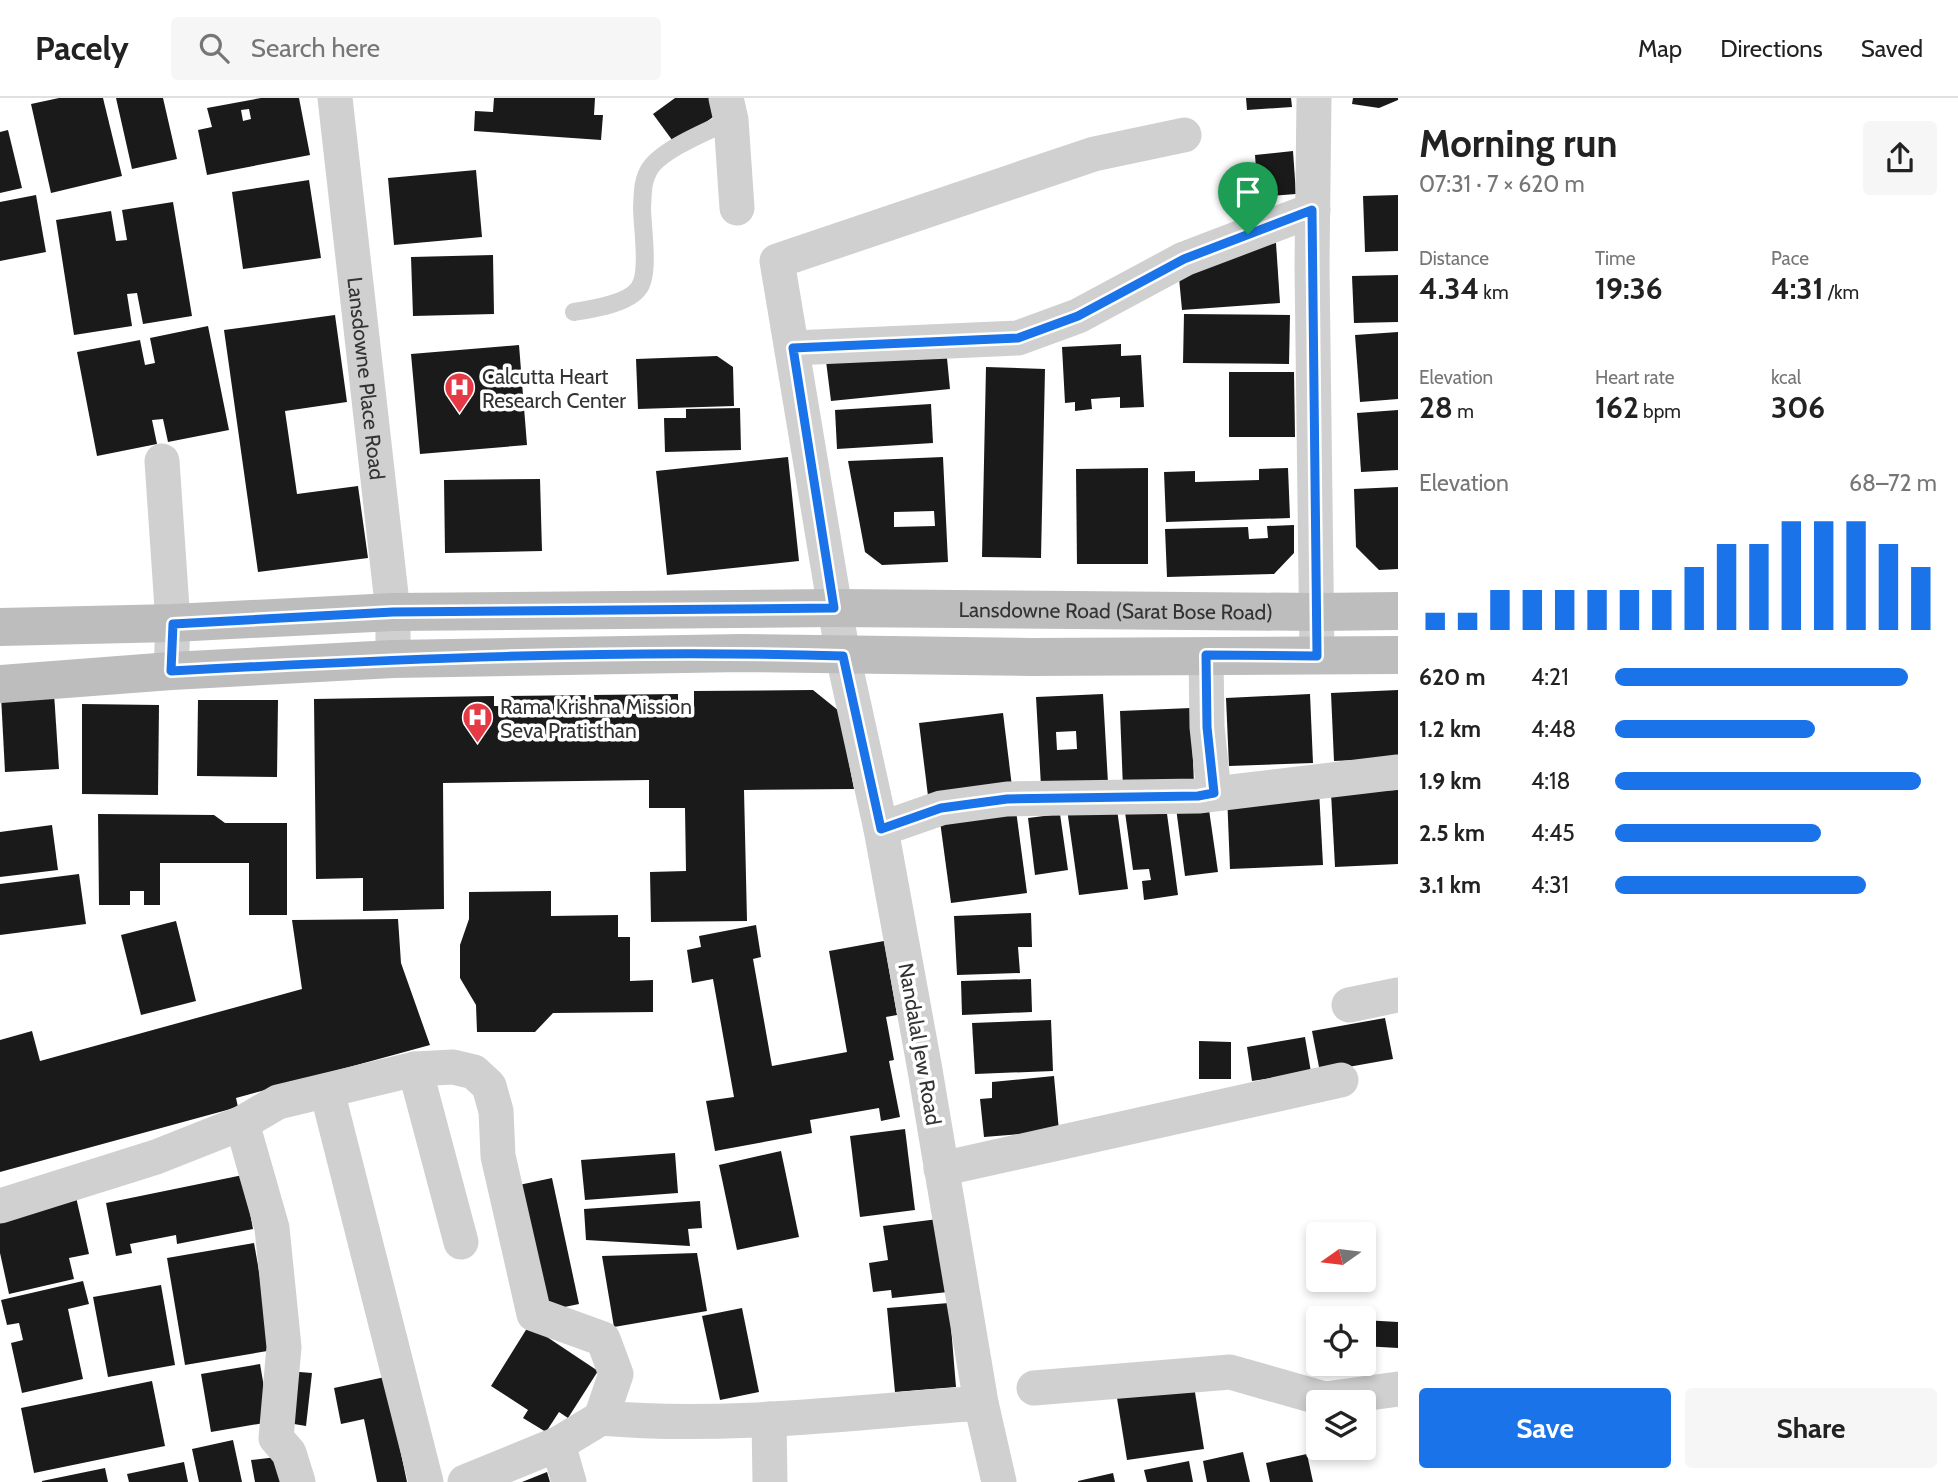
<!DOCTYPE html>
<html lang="en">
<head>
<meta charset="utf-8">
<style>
  :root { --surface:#fff; --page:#f6f6f6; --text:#222; --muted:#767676; --line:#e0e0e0; --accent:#1a73e8 }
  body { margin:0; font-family:Cabin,sans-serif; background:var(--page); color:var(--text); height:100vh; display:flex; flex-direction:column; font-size:26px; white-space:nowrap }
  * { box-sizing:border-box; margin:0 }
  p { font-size:23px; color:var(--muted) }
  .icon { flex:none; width:38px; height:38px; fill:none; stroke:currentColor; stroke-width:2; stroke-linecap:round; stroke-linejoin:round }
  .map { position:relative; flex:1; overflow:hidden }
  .side { display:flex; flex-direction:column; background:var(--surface); width:560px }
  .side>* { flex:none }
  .needle { width:46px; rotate:256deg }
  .controls { position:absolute; left:1306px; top:1124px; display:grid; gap:14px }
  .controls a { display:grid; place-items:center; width:70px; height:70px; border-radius:7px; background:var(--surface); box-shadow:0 4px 10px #0003; font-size:35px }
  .pin { position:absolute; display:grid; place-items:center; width:60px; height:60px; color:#fff; margin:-72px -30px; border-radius:50% 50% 50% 0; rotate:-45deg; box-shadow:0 0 7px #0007 }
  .pin .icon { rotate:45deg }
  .round { display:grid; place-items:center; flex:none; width:74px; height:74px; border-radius:7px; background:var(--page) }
  .summary { display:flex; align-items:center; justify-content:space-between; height:119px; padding:0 21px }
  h1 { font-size:38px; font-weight:700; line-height:52px }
  .metrics { display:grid; grid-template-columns:repeat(3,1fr); gap:10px; height:119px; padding:7px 21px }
  .metrics div { display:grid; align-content:center }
  .metrics b { font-size:30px; font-weight:700 }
  .metrics small { font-size:19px; font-weight:400 }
  .metrics p { font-size:19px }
  .chart { height:196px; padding:14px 21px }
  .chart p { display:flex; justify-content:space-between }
  .chart svg { width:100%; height:126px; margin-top:7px; stroke:var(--accent); stroke-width:6 }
  .primary-button { display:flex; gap:14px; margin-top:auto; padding:14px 21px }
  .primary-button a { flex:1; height:80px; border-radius:7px; background:var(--accent); color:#fff; font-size:28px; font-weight:700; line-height:80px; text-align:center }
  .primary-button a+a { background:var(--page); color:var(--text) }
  ul { padding:0 21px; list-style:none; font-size:23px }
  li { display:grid; grid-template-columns:112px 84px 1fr; align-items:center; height:52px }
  li i { height:18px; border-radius:9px; background:var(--accent) }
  header { display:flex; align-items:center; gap:42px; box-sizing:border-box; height:98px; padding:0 35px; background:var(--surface); border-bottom:2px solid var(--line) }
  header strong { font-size:33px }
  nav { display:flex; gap:38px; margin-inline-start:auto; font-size:24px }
  .search { width:490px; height:63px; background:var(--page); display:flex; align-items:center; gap:18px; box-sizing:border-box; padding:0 24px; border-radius:7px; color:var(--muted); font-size:26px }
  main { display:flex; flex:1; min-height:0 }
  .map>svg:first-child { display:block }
</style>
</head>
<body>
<header>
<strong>Pacely</strong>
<div class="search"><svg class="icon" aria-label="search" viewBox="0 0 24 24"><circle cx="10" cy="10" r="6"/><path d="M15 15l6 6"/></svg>Search here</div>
<nav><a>Map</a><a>Directions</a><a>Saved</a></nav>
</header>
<main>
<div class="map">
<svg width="1398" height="1384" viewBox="0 0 1398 1384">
  <rect width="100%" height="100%" fill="#fff"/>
  <g fill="#1a1a1a" fill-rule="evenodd">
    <polygon points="59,0 103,0 122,78 51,95 31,6"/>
    <polygon points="116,0 163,0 177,61 132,71"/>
    <path d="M261,0H299L310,57L207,77L198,32L212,29L207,10ZM249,11L251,21L243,23L241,12Z"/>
    <polygon points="494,0 595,0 594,17 603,17 601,42 474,33 475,13 493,14"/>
    <polygon points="675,0 715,0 723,12 675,46 653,16"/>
    <polygon points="1246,0 1291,0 1292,9 1247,12"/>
    <polygon points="1353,0 1398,0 1398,2 1379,10 1352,6"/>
    <polygon points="8,32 22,90 0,95 0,34"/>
    <polygon points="1293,53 1296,96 1258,99 1255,57"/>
    <polygon points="476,72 482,139 394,147 388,80"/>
    <polygon points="309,82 321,160 243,171 232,94"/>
    <polygon points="36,97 46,154 0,163 0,104"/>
    <polygon points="1398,97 1398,153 1365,154 1363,98"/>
    <polygon points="173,104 192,218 143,226 137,195 127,196 132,228 74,237 56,122 111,113 116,143 127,142 122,112"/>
    <polygon points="1276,145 1280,205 1182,212 1179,180 1249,148"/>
    <polygon points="493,157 494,216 413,218 411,159"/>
    <polygon points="1398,177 1398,224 1354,225 1352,178"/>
    <polygon points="1184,216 1290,217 1289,266 1183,265"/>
    <polygon points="335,217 347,304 285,313 297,396 358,388 368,460 258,474 224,232"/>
    <polygon points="208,228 229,332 168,344 163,321 152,322 157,346 97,358 77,254 140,242 145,267 155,265 150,240"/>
    <polygon points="1398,234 1398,301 1360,304 1355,237"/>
    <polygon points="1121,246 1121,258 1141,257 1144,309 1120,310 1120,299 1091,301 1092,311 1075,313 1075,304 1065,305 1062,249"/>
    <polygon points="519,247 527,347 420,356 411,256"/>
    <polygon points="946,250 950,291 831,303 826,263"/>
    <polygon points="717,258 733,269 734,308 638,311 636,261"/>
    <polygon points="986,269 1045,271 1041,460 982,459"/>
    <polygon points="1229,274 1294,274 1295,339 1229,339"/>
    <polygon points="931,306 933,345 837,351 835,312"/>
    <polygon points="740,310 741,352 665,354 664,320 686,320 686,311"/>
    <polygon points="1398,312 1398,372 1361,374 1357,315"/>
    <polygon points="788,359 799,463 667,477 656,373"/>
    <path d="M943,359L948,464L882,467L865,454L848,363ZM934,413L935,428L894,429V414Z"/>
    <polygon points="1148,370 1148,466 1077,466 1076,371"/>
    <polygon points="1288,370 1290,420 1166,424 1164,374 1195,373 1195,384 1259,382 1259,371"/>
    <polygon points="540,381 542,453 445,455 444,382"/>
    <polygon points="1398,389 1398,471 1379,472 1356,449 1354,391"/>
    <polygon points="1294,427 1294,455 1274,476 1167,479 1165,431 1248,429 1249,441 1268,440 1267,428"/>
    <polygon points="813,592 839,613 854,691 744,692 747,823 651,824 650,774 686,773 685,710 649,710 649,682 443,685 444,811 363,813 363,780 316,781 314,601 494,598 494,608 505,608 505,598 678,596 678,615 694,614 694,593"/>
    <polygon points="1398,592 1398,660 1334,663 1331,595"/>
    <polygon points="54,595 59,671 5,674 1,598"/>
    <path d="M1103,596L1108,685L1041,688L1036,599ZM1076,633L1077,651L1057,652L1056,634Z"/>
    <polygon points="1310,596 1313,665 1229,668 1226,600"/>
    <polygon points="198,602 278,602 277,679 197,678"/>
    <polygon points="82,606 159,607 158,697 82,696"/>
    <polygon points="1191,610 1194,687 1123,691 1120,613"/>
    <polygon points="1003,615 1013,697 929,706 919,625"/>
    <polygon points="1319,692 1323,767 1230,771 1227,696"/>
    <polygon points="1398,692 1398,766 1335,769 1331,695"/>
    <polygon points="1165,701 1178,797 1144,802 1142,783 1151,782 1149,771 1133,772 1124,707"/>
    <polygon points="1116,704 1128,791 1079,797 1067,711"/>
    <polygon points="1015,705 1027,795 951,805 939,716"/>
    <polygon points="1208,705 1218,774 1185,778 1176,710"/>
    <polygon points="98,716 214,717 225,725 287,725 287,817 249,817 249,765 160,765 160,807 144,807 144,793 130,793 130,807 99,807"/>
    <polygon points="1060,716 1068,772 1035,777 1028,720"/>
    <polygon points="52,727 58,772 0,779 0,734"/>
    <polygon points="79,776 86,826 0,837 0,786"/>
    <polygon points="551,793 551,818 618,817 618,839 630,839 630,883 653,882 653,914 553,915 535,934 477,934 476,907 460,880 460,847 469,821 469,794"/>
    <polygon points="1031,815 1032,849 1018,849 1020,875 957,877 954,818"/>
    <polygon points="398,821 401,865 430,947 236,1000 238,1009 0,1074 0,942 32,933 40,963 302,891 292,822"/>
    <polygon points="176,823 196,903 141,917 121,837"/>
    <polygon points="756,827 761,859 753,861 772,968 847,954 829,853 884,843 897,917 886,919 894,962 889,963 900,1019 881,1023 879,1010 810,1022 812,1035 715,1053 706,1003 734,999 713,881 692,885 687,852 701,849 699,838"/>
    <polygon points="1031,881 1032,914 962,917 961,883"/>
    <polygon points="1385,920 1393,961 1320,974 1312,933"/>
    <polygon points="1051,922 1053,973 975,976 972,925"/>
    <polygon points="1305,939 1311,974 1252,983 1247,949"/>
    <polygon points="1199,943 1231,944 1231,981 1199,981"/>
    <polygon points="1054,978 1059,1033 984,1039 980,1001 992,1000 992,984"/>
    <polygon points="905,1031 915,1112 860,1119 850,1038"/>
    <polygon points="781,1053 799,1139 737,1152 719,1067"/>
    <polygon points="675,1055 678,1095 585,1102 581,1062"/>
    <polygon points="243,1077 253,1131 177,1146 176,1137 130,1146 132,1155 116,1158 106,1105"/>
    <polygon points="552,1080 579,1206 545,1213 519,1087"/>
    <polygon points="76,1099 89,1156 69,1160 74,1181 9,1196 0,1155 0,1116"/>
    <polygon points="700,1103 702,1130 688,1131 690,1148 586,1142 584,1111"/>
    <polygon points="938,1121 948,1194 892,1200 891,1192 873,1194 869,1165 888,1162 883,1128"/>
    <polygon points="254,1145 273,1252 185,1267 167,1160"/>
    <polygon points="697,1155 707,1213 614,1229 602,1158"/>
    <polygon points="83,1183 89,1206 68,1211 83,1281 22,1295 11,1245 23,1242 19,1225 7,1227 1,1202"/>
    <polygon points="161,1187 175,1267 108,1279 93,1199"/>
    <polygon points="949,1205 956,1289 895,1294 887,1210"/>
    <polygon points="742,1210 759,1294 720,1302 702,1218"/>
    <polygon points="1363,1222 1398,1224 1398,1250 1363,1248"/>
    <polygon points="529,1227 598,1273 568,1320 559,1314 546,1334 523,1320 528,1312 491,1288"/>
    <polygon points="260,1266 270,1324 211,1334 201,1276"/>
    <polygon points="287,1273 312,1275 306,1328 282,1324"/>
    <polygon points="385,1279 407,1384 377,1384 364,1321 341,1326 334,1290"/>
    <polygon points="152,1283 165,1348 34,1375 21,1310"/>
    <polygon points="1194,1288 1204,1351 1127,1362 1117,1300"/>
    <polygon points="233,1342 242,1384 199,1384 192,1351"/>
    <polygon points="1243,1354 1250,1384 1207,1384 1203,1363"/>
    <polygon points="1307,1356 1313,1384 1270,1384 1266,1365"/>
    <polygon points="277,1359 286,1384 255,1384 251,1362"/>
    <polygon points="1189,1363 1193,1384 1147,1384 1144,1372"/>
    <polygon points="184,1364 188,1384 129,1384 127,1376"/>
    <polygon points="105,1370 108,1384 42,1384 42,1383"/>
    <polygon points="547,1374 550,1384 522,1384"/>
    <polygon points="1113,1375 1115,1384 1078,1384 1078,1383"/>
  </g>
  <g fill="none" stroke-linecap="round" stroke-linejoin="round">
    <path stroke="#d0d0d0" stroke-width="18" d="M574,214C592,211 628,206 639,190C650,175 642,128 642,109C643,96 642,84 649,72C660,52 710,32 731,22"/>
    <g stroke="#d0d0d0" stroke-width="35">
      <path id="s1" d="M335,0L393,514V561"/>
      <polyline points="726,0 731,22 737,110"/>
      <polyline points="1314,0 1312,168 1317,558"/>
      <polyline points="793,250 1018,240 1078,218 1184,161 1313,112"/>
      <polyline points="162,363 173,525 171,573"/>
      <polyline points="1206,557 1207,629 1214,695"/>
      <polyline points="881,731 941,710 1007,701 1198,698 1398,674"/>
      <polyline points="1349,907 1398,897"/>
      <polyline points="415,971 461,1144"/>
      <polyline points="327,993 426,1384"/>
      <polyline points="242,1025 272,1130 284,1249 276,1340 289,1355 298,1384"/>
      <polyline points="941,1071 1341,982"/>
      <polyline points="0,1108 156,1059 242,1025 278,1004 415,971 453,969 474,974 489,988 496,1013 498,1058 534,1216 603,1241 616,1276 601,1320 558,1346 465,1384"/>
      <polyline points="1034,1290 1230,1274 1325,1301 1398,1291"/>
      <path d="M601,1320C728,1331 855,1314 981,1305"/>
      <polyline points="769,1321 770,1384"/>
      <polyline points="558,1346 569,1384"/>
      <polyline points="999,1384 981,1305 925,972 881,731 843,558 777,163 1094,56 1184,37"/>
    </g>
    <g stroke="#bdbdbd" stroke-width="38">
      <path id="s2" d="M0,529L173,525L393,514L834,510L1317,514L1398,513"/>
      <polyline points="0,586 171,573 393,561 742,555 1031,559 1398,557"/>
    </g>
  </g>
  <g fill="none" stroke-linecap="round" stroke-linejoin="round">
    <defs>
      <path id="route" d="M1312,112L1317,558L1206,557L1207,629L1214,695L1198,698L1007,701L941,710L881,731L843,558C619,551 395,561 171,573L173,526L393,514L834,510L793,250L1018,240L1078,218L1184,161Z"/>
    </defs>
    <use href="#route" stroke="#fff" stroke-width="14"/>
    <use href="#route" stroke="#1a73e8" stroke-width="9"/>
  </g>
  <defs>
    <symbol id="hospital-pin" viewBox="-11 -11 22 30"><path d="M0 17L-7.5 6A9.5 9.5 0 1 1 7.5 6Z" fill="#e63946" stroke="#fff"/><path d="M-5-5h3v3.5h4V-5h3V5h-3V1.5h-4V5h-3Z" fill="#fff"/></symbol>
  </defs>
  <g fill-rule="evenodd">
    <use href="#hospital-pin" x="442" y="272" width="35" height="47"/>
    <use href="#hospital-pin" x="460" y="602" width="35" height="47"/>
  </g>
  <g text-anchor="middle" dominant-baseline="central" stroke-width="7" stroke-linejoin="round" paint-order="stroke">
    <g font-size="21" fill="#333" stroke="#fff" text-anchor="start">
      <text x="482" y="278">Calcutta Heart<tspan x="482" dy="24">Research Center</tspan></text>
      <text x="500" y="608">Rama Krishna Mission<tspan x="500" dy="24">Seva Pratisthan</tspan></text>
    </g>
    <g font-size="21" fill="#333" stroke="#fff">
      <text stroke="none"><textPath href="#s1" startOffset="282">Lansdowne Place Road</textPath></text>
      <text stroke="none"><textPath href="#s2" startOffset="1116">Lansdowne Road (Sarat Bose Road)</textPath></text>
      <text transform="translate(920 946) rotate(80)">Nandalal Jew Road</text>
    </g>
  </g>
</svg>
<div class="controls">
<a><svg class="needle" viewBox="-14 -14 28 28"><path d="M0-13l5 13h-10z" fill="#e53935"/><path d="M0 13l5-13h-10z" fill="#767676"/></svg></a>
<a><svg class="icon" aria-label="locate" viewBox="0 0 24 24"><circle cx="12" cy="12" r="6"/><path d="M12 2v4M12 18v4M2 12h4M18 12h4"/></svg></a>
<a><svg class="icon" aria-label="layers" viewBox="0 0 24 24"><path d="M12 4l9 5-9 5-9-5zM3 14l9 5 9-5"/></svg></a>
</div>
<div class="pin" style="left:1248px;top:136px;background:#1e9e55"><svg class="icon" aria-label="arrive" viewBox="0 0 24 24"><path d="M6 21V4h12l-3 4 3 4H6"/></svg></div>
</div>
<section class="side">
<div class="summary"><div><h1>Morning run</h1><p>07:31 · 7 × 620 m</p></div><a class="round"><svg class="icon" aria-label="share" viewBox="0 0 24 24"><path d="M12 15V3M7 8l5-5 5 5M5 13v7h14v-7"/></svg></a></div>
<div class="metrics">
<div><p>Distance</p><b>4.34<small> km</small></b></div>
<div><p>Time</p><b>19:36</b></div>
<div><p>Pace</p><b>4:31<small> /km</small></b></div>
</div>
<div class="metrics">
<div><p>Elevation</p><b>28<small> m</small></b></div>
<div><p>Heart rate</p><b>162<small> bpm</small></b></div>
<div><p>kcal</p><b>306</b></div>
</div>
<div class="chart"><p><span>Elevation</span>68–72 m</p>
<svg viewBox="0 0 160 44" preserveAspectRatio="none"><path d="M5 44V38M15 44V38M25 44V30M35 44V30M45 44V30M55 44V30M65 44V30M75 44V30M85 44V22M95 44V14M105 44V14M115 44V6M125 44V6M135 44V6M145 44V14M155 44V22"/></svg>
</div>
<ul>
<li><b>620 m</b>4:21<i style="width:91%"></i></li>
<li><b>1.2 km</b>4:48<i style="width:62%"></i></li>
<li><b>1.9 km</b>4:18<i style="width:95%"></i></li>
<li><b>2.5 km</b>4:45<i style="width:64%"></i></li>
<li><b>3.1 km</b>4:31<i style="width:78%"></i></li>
</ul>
<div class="primary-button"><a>Save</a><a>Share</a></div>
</section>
</main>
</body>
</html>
